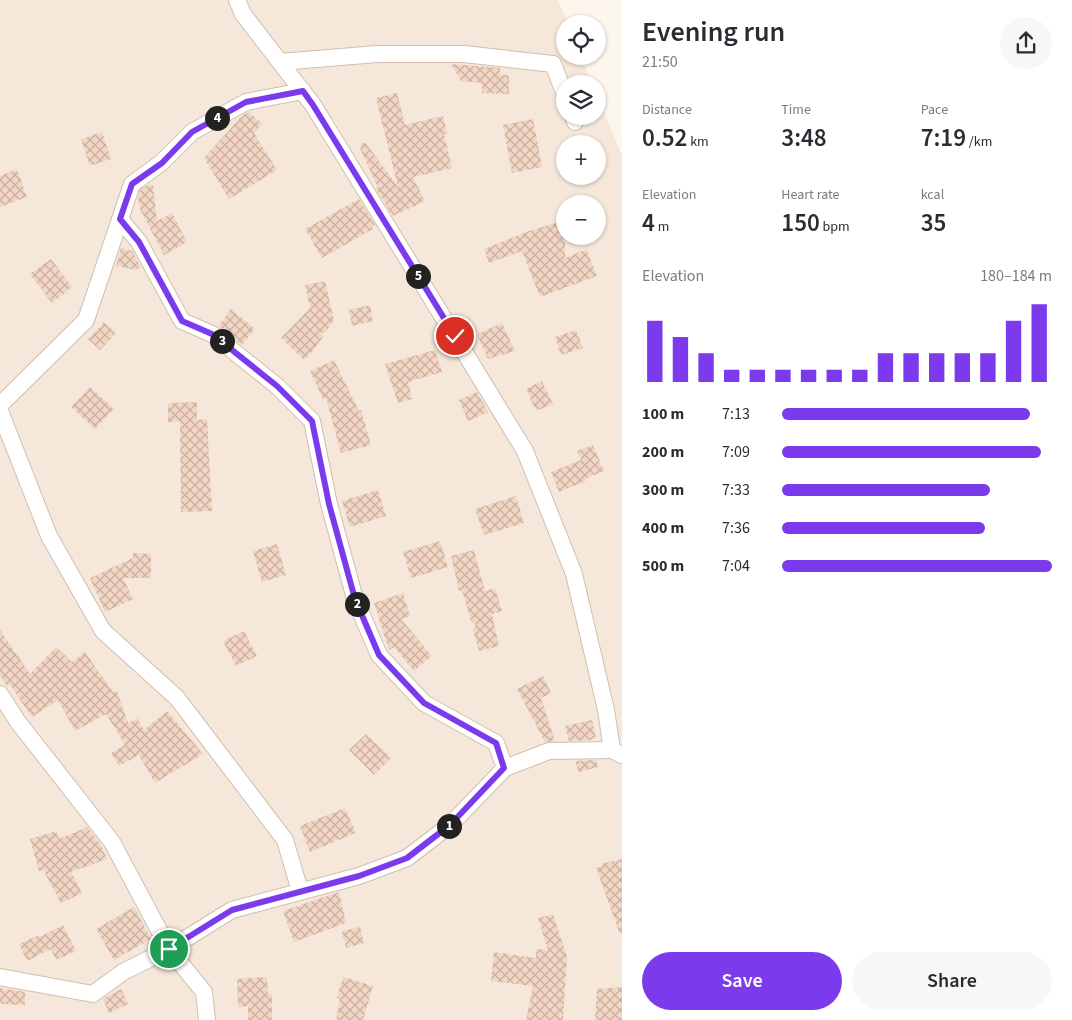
<!DOCTYPE html>
<html lang="en">
<head>
<meta charset="utf-8">
<style>
  :root { --surface:#fff; --page:#f7f7f7; --text:#2b2b33; --muted:#7c7c81; --accent:#7c3aed }
  body { margin:0; font-family:"Source Sans 3",sans-serif; background:var(--page); color:var(--text); height:100vh; display:flex; flex-direction:column; font-size:19px; white-space:nowrap }
  * { box-sizing:border-box; margin:0 }
  p { font-size:16px; color:var(--muted) }
  .icon { flex:none; width:28px; height:28px; fill:none; stroke:currentColor; stroke-width:2; stroke-linecap:round; stroke-linejoin:round }
  .map { position:relative; flex:1; overflow:hidden }
  .sheet { display:flex; flex-direction:column; background:var(--surface); width:450px }
  .sheet>* { flex:none }
  .buttons { position:absolute; left:556px; top:15px; display:grid; gap:10px }
  .buttons a { display:grid; place-items:center; width:50px; height:50px; border-radius:50%; background:var(--surface); box-shadow:0 1px 4px #0004; font-size:25px }
  .pin { position:absolute; display:grid; place-items:center; width:42px; height:42px; color:#fff; margin:-21px; border:2px solid #fff; border-radius:50%; box-shadow:0 1px 5px #0007 }
  .km { position:absolute; width:25px; height:25px; margin:-12px; border-radius:50%; background:#222; color:#fff; font-size:14px; line-height:25px; text-align:center }
  .round { display:grid; place-items:center; flex:none; width:52px; height:52px; border-radius:26px; background:var(--page) }
  .summary { display:flex; align-items:center; justify-content:space-between; height:85px; padding:0 20px }
  h1 { font-size:28px; font-weight:600; line-height:38px }
  .figures { display:grid; grid-template-columns:repeat(3,1fr); gap:8px; height:85px; padding:5px 20px }
  .figures div { display:grid; align-content:center }
  .figures b { font-size:25px; font-weight:600 }
  .figures small { font-size:14px; font-weight:400 }
  .figures p { font-size:14px }
  .chart { height:140px; padding:10px 20px }
  .chart p { display:flex; justify-content:space-between }
  .chart svg { width:100%; height:90px; margin-top:5px; stroke:var(--accent); stroke-width:6 }
  .cta { display:flex; gap:10px; margin-top:auto; padding:10px 20px }
  .cta a { flex:1; height:58px; border-radius:30px; background:var(--accent); color:#fff; font-size:20px; font-weight:600; line-height:58px; text-align:center }
  .cta a+a { background:var(--page); color:var(--text) }
  ul { padding:0 20px; list-style:none; font-size:16px }
  li { display:grid; grid-template-columns:80px 60px 1fr; align-items:center; height:38px }
  li i { height:12px; border-radius:6px; background:var(--accent) }
  main { display:flex; flex:1; min-height:0 }
  .map>svg:first-child { display:block }
</style>
</head>
<body>
<main>
<div class="map">
<svg width="622" height="1020" viewBox="0 0 622 1020">
  <defs>
    <pattern id="building-cross-hatch" width="8" height="8" patternUnits="userSpaceOnUse" patternTransform="scale(1.25)"><rect width="8" height="8" fill="#f3d5c3"/><path d="M0 0l8 8M0 8l8-8" fill="none" stroke="#cab0a1"/></pattern>
  </defs>
  <rect width="100%" height="100%" fill="#fdf6ec"/>
  <path fill="#f5e8da" fill-rule="evenodd" d="M0,0H558L568,24H565V56H581L592,84H565V116H598V97L622,156V1020H0ZM565,144H598V176H565ZM565,204H598V236H565Z"/>
  <g fill="url(#building-cross-hatch)">
    <polygon points="451,64 500,68 500,75 509,75 509,94 482,93 482,83 461,81"/>
    <polygon points="397,93 405,125 443,116 447,134 444,134 452,168 413,177 425,201 393,216 376,189 378,188 359,146 365,142 398,187 376,98"/>
    <polygon points="249,112 262,124 254,133 277,170 229,199 204,158 243,115"/>
    <polygon points="533,119 542,167 512,173 503,125"/>
    <polygon points="102,132 111,159 90,166 81,139"/>
    <polygon points="17,169 27,197 0,207 0,176"/>
    <polygon points="147,185 153,185 157,221 172,213 187,242 164,255 140,209 138,197 140,190"/>
    <polygon points="359,199 375,225 372,226 373,229 322,258 305,229"/>
    <polygon points="565,220 565,258 586,249 597,276 540,297 522,251 489,263 484,249 529,231"/>
    <polygon points="121,248 132,251 141,267 136,270 116,266"/>
    <polygon points="51,259 72,287 52,303 30,274"/>
    <polygon points="325,281 334,320 326,332 321,333 323,337 313,351 304,360 281,338 310,308 305,285"/>
    <polygon points="370,305 373,321 352,326 349,310"/>
    <polygon points="231,309 255,329 242,345 218,326"/>
    <polygon points="104,322 116,333 100,350 88,339"/>
    <polygon points="502,323 515,351 488,359 477,334"/>
    <polygon points="576,330 583,348 561,355 555,337"/>
    <polygon points="435,350 442,372 408,382 412,399 398,403 385,364"/>
    <polygon points="334,360 359,411 361,410 371,445 341,453 326,398 323,399 310,371"/>
    <polygon points="542,381 553,404 536,411 526,389"/>
    <polygon points="90,387 114,409 95,429 71,407"/>
    <polygon points="477,392 488,412 468,421 459,400"/>
    <polygon points="197,402 197,420 207,419 212,511 181,512 180,421 168,422 168,403"/>
    <polygon points="593,445 604,471 585,479 586,481 559,492 551,472 581,460 577,451"/>
    <polygon points="378,490 386,516 350,527 342,501"/>
    <polygon points="516,496 524,523 484,535 475,509"/>
    <polygon points="440,541 448,567 411,578 403,552"/>
    <polygon points="277,544 286,575 262,582 253,551"/>
    <polygon points="474,550 485,591 495,588 502,611 492,614 499,646 479,651 473,630 476,625 471,621 462,590 459,591 451,556"/>
    <polygon points="133,553 151,554 151,578 123,578 133,599 105,612 90,578 133,558"/>
    <polygon points="403,593 410,616 401,619 432,656 414,671 394,647 389,650 374,603"/>
    <polygon points="0,630 30,674 56,647 72,662 85,652 113,692 117,691 128,723 137,718 144,730 167,711 203,754 155,783 139,755 119,766 111,753 125,745 106,714 75,731 58,700 32,717 10,685 7,686 0,676"/>
    <polygon points="244,631 257,656 236,666 223,641"/>
    <polygon points="543,676 551,693 541,698 555,741 545,742 517,689"/>
    <polygon points="592,720 596,738 590,740 569,741 565,726"/>
    <polygon points="366,734 391,758 374,775 349,750"/>
    <polygon points="596,760 598,767 579,772 575,761"/>
    <polygon points="345,808 356,833 310,852 300,826"/>
    <polygon points="87,827 100,843 107,859 71,872 82,893 61,903 43,870 39,871 30,839 56,831 59,839"/>
    <polygon points="622,859 622,934 620,934 596,868 602,866 601,864"/>
    <polygon points="339,892 346,923 294,942 283,911"/>
    <polygon points="134,907 151,939 114,960 96,929"/>
    <polygon points="553,914 567,957 563,1020 526,1020 533,986 491,981 494,952 536,958 536,949 548,950 538,918"/>
    <polygon points="63,925 76,951 56,960 51,949 27,961 19,944 39,935 40,937"/>
    <polygon points="360,927 364,943 346,948 342,931"/>
    <polygon points="267,977 268,994 272,994 272,1020 248,1020 248,1006 238,1007 237,979"/>
    <polygon points="343,977 373,986 363,1020 336,1020 340,999 337,998"/>
    <polygon points="622,987 622,1020 595,1020 597,989"/>
    <polygon points="0,988 25,992 25,1005 0,1004"/>
    <polygon points="121,989 128,1004 109,1013 103,999"/>
  </g>
  <g fill="none" stroke-linecap="round" stroke-linejoin="round">
    <defs>
      <g id="street">
        <polyline points="237,0 243,14 313,105 525,451 574,574 606,710 612,750 622,755"/>
        <polyline points="280,62 377,54 464,54 553,64 565,95"/>
        <polyline points="573,116 575,122"/>
        <polyline points="120,219 139,242 182,321 212,334 277,386 312,421 329,504 355,599 379,655 424,703 496,743 505,768"/>
        <polyline points="0,405 86,320 132,184 161,163 192,132 246,102 303,91"/>
        <polyline points="0,411 49,536 103,631 177,698 285,840 300,891"/>
        <polyline points="0,694 18,722 112,842 169,949 204,992 207,1020"/>
        <polyline points="0,977 93,994 123,972 169,949 232,910 359,876 407,858 450,825 505,768 549,751 612,750"/>
      </g>
    </defs>
    <use href="#street" stroke="#d1beb0" stroke-width="18"/>
    <use href="#street" stroke="#fff" stroke-width="16"/>
  </g>
  <g fill="none" stroke-linecap="round" stroke-linejoin="round">
    <defs>
      <polyline id="route" points="169,949 232,910 359,876 407,858 450,825 504,768 496,743 424,703 379,655 355,599 329,504 312,421 277,386 212,334 182,321 139,242 120,219 132,184 162,163 192,132 246,102 303,91 313,105 455,336"/>
    </defs>
    <use href="#route" stroke="#fff" stroke-width="10"/>
    <use href="#route" stroke="#7c3aed" stroke-width="6"/>
  </g>
</svg>
<div class="buttons">
<a><svg class="icon" aria-label="locate" viewBox="0 0 24 24"><circle cx="12" cy="12" r="6"/><path d="M12 2v4M12 18v4M2 12h4M18 12h4"/></svg></a>
<a><svg class="icon" aria-label="layers" viewBox="0 0 24 24"><path d="M12 4l9 5-9 5-9-5zM3 14l9 5 9-5"/></svg></a>
<a>+</a>
<a>−</a>
</div>
<div class="pin" style="left:169px;top:949px;background:#1e9e55"><svg class="icon" aria-label="arrive" viewBox="0 0 24 24"><path d="M6 21V4h12l-3 4 3 4H6"/></svg></div>
<div class="pin" style="left:455px;top:336px;background:#d93025"><svg class="icon" aria-label="check" viewBox="0 0 24 24"><path d="M5 12l5 5 9-10"/></svg></div>
<b class="km" style="left:449px;top:826px">1</b>
<b class="km" style="left:357px;top:604px">2</b>
<b class="km" style="left:222px;top:341px">3</b>
<b class="km" style="left:217px;top:118px">4</b>
<b class="km" style="left:418px;top:276px">5</b>
</div>
<section class="sheet">
<div class="summary"><div><h1>Evening run</h1><p>21:50</p></div><a class="round"><svg class="icon" aria-label="share" viewBox="0 0 24 24"><path d="M12 15V3M7 8l5-5 5 5M5 13v7h14v-7"/></svg></a></div>
<div class="figures">
<div><p>Distance</p><b>0.52<small> km</small></b></div>
<div><p>Time</p><b>3:48</b></div>
<div><p>Pace</p><b>7:19<small> /km</small></b></div>
</div>
<div class="figures">
<div><p>Elevation</p><b>4<small> m</small></b></div>
<div><p>Heart rate</p><b>150<small> bpm</small></b></div>
<div><p>kcal</p><b>35</b></div>
</div>
<div class="chart"><p><span>Elevation</span>180–184 m</p>
<svg viewBox="0 0 160 44" preserveAspectRatio="none"><path d="M5 44V14M15 44V22M25 44V30M35 44V38M45 44V38M55 44V38M65 44V38M75 44V38M85 44V38M95 44V30M105 44V30M115 44V30M125 44V30M135 44V30M145 44V14M155 44V6"/></svg>
</div>
<ul>
<li><b>100 m</b>7:13<i style="width:92%"></i></li>
<li><b>200 m</b>7:09<i style="width:96%"></i></li>
<li><b>300 m</b>7:33<i style="width:77%"></i></li>
<li><b>400 m</b>7:36<i style="width:75%"></i></li>
<li><b>500 m</b>7:04<i style="width:100%"></i></li>
</ul>
<div class="cta"><a>Save</a><a>Share</a></div>
</section>
</main>
</body>
</html>
